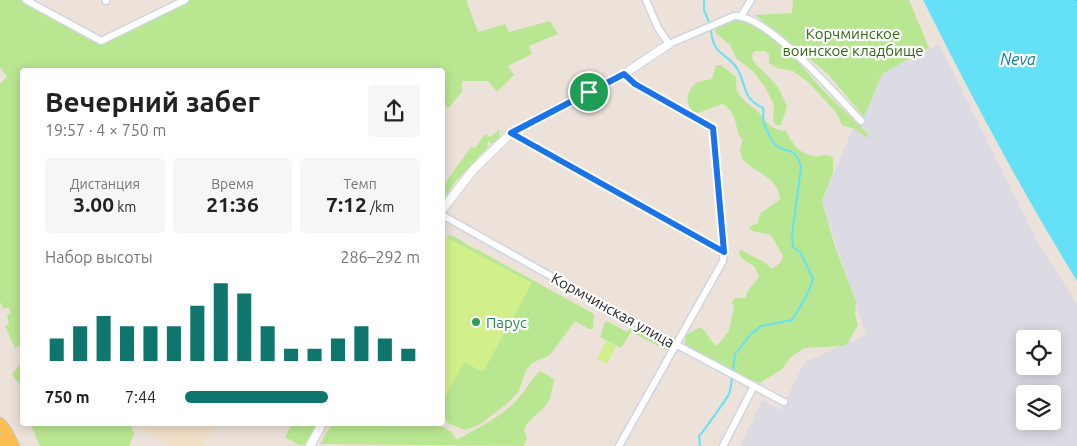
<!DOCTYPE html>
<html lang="ru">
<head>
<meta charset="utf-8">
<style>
  :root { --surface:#fff; --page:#f6f6f6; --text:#222; --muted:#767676; --accent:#0f766e }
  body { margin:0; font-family:Ubuntu,sans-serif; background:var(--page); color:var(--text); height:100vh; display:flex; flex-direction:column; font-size:19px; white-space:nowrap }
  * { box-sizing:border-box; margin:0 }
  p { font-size:16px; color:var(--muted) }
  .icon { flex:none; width:28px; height:28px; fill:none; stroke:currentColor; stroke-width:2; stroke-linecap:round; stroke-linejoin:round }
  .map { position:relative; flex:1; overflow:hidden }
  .panel { position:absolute; left:20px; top:68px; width:425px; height:358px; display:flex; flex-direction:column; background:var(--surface); border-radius:5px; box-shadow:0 2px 12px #0003 }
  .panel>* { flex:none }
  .buttons { position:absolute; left:1016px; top:330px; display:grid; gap:10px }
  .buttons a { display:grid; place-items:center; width:45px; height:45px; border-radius:5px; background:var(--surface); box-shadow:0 2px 12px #0003; font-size:25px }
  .pin { position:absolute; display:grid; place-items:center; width:42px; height:42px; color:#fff; margin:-21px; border:2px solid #fff; border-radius:50%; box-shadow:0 1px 5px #0007 }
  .round { display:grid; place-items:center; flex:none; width:52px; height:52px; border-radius:5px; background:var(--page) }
  .summary { display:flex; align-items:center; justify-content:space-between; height:85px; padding:0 25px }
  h1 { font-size:28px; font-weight:700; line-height:38px }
  .stats { display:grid; grid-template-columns:repeat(3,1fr); gap:8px; height:85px; padding:5px 25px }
  .stats div { display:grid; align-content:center; border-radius:5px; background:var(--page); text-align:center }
  .stats b { font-size:21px; font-weight:700 }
  .stats small { font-size:14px; font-weight:400 }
  .stats p { font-size:14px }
  .chart { height:140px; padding:10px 25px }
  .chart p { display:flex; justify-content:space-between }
  .chart svg { width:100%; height:90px; margin-top:5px; stroke:var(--accent); stroke-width:6 }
  ul { padding:0 25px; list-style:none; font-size:16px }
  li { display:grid; grid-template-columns:80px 60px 1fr; align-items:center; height:38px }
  li i { height:12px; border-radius:6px; background:var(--accent) }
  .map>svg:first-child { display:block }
</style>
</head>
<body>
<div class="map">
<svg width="1077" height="446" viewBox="0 0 1077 446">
  <rect width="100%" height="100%" fill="#ece2d9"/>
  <path fill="#dcdbe4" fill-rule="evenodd" d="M939,44L1039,244L1077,304V446H740L762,400L781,410L801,369L807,361L866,335L822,201L854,126L864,117L882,74ZM1025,339H1052V366H1025ZM1025,394H1052V421H1025Z"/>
  <polygon fill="#f0dec7" points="132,423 132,422 217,423 202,446 171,446"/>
  <g fill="#b9e791">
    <polygon points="0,0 21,0 101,45 189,0 466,0 478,32 505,24 509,32 550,21 558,34 529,46 532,54 508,66 514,75 497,92 488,81 462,81 462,92 448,108 443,105 442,70 22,70 22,345 15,348 5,326 9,324 7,315 11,313 8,307 4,309 0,302 0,84 7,77 0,67"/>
    <polygon points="793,0 909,0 929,48 882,74 864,117 828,74 755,15 792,13"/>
    <path d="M734,19C773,23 798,64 823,90C838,105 853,119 868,134L867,138L855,129L842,125L836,112L808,82L793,71L777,68L769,63V54L765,51H755L752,55L753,61L778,87L787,106L781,125H776L773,120L774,105L765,87L753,71L737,59L730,45L715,32L716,27Z"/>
    <path d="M716,65H721L736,77C737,83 735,88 738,93C744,103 754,106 761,115C767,123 773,131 786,131C791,142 800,155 814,156C823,157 826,152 833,158V173L822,201L835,246L856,302L855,315L858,325L848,343L843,346L804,348L791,357L782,369L760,383L736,374L685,344L686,335L700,327C708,332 709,341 717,346L729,331L734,307L732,302L735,298H745L749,289L759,277L755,267L741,258L739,251L741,250L764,262L772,269L781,262L783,256L771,235L752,231L749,227L758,223L760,214L780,199C779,177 755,173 742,159L740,149L743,140C733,131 740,112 722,104L698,113C684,110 685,92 696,83C700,80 706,81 712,79Z"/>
    <polygon points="499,130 500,138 491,144 489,141 487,144 488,147 454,183 443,200 443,186 471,147 475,148 485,134 490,137"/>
    <path d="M449,235C461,238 466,246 478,250L594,314L593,329H589L575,321L550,355L532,363L526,370L519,391L509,402L479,425L465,430L448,423L443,416L442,255Z"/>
    <polygon points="605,322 609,322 627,332 631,327 671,348 670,352 631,332 621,348 600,337"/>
    <polygon points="22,362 22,389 12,374"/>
    <path d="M540,371L554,379C549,412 546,402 526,425L524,430L527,439L523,446L320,444L333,422L428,423C441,426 449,427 457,440C479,427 505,416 521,395C528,387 532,378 540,371Z"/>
    <polygon points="30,423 130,423 134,434 129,446 40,446"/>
    <polygon points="293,423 317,423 305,445 299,445 285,437"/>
  </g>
  <g fill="#d1f08c">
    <polygon points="444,236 532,283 483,372 464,362 443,401"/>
    <polygon points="606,341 616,346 607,364 597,359"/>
  </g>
  <path fill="#64e1f7" d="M923,0H1077V281C1021,190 971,96 923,0Z"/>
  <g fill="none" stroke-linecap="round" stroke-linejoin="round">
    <g stroke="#64e1f7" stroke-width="2">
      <polyline points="704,0 704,10 710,24"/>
      <path d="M711,28C712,57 728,52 738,70C747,87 742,98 763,108C764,113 763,115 763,120C763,122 771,140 773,142C783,156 795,143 801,167L792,236L793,247L801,253L813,279C808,296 801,305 792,320L761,326L751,334L735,354L733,371"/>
      <path d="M700,446L699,436C701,435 727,398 729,394C731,389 731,383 732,378"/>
    </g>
    <polyline stroke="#047ea2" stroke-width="1" stroke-dasharray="6 5" stroke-linecap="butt" points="1077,0 1077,1"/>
    <defs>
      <g id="minor">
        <polyline points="26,0 101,41 185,0"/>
        <polyline points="106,0 106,1"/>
        <path d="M646,0L658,28L669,44L734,16C767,14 837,96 861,121"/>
        <polyline points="741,16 751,0"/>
        <polyline points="511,133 724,252"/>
        <polyline points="442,215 604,306 784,402"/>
        <polyline points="619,446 723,261 724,252 713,128 635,84 624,74"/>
        <polyline points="723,446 754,386"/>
      </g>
      <g id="tertiary">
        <polyline points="442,210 473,170 511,133 624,74 669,44"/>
        <polyline points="310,446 323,422"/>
      </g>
      <g id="primary">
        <polyline points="0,423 6,430 14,446"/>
        <polyline points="0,438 4,446"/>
      </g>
    </defs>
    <use href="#minor" stroke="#ced5e3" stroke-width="9"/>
    <use href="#tertiary" stroke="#ced5e3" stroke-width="10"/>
    <use href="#primary" stroke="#c3c3c3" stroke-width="12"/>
    <use href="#minor" stroke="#fff" stroke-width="6"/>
    <use href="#tertiary" stroke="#fff" stroke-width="8"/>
    <use href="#primary" stroke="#fabe51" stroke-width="10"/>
  </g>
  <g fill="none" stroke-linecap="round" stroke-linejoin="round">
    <defs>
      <polygon id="route" points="624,74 635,84 713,128 724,252 511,133"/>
    </defs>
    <use href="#route" stroke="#fff" stroke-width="10"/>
    <use href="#route" stroke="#1a73e8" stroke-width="6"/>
  </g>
  <circle fill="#2e9e5b" stroke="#fff" stroke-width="2" cx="476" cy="322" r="5"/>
  <g text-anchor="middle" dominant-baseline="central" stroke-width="4.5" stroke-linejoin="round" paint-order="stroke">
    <g font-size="15" fill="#306a14" stroke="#fff">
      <text x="853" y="33">Корчминское<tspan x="853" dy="17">воинское кладбище</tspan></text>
    </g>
    <g font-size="15" fill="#292929" stroke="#fff">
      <text transform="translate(613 310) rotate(29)">Кормчинская улица</text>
    </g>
    <g font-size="15" fill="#27864d" stroke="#fff" text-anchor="start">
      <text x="486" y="322">Парус</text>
    </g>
    <g font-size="16" font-style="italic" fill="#047ea2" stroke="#fff">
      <text x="1018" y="59">Neva</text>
    </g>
  </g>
</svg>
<div class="buttons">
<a><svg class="icon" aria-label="locate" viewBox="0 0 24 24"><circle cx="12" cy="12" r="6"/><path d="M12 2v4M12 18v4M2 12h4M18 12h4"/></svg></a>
<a><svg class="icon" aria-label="layers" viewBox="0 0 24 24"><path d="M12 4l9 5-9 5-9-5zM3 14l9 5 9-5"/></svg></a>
</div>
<div class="pin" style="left:589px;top:92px;background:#1e9e55"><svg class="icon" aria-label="arrive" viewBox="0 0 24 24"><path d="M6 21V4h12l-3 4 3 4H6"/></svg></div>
<section class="panel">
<div class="summary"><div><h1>Вечерний забег</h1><p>19:57 · 4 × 750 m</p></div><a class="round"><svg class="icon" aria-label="share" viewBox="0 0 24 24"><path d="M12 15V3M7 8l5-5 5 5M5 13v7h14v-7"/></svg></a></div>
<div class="stats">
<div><p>Дистанция</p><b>3.00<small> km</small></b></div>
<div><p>Время</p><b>21:36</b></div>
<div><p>Темп</p><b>7:12<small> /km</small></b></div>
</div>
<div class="chart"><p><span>Набор высоты</span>286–292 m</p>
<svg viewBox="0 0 160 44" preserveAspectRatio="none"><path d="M5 44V33M15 44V27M25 44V22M35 44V27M45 44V27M55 44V27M65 44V17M75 44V6M85 44V11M95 44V27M105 44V38M115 44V38M125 44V33M135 44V27M145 44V33M155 44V38"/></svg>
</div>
<ul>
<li><b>750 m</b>7:44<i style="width:61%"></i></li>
</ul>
</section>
</div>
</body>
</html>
